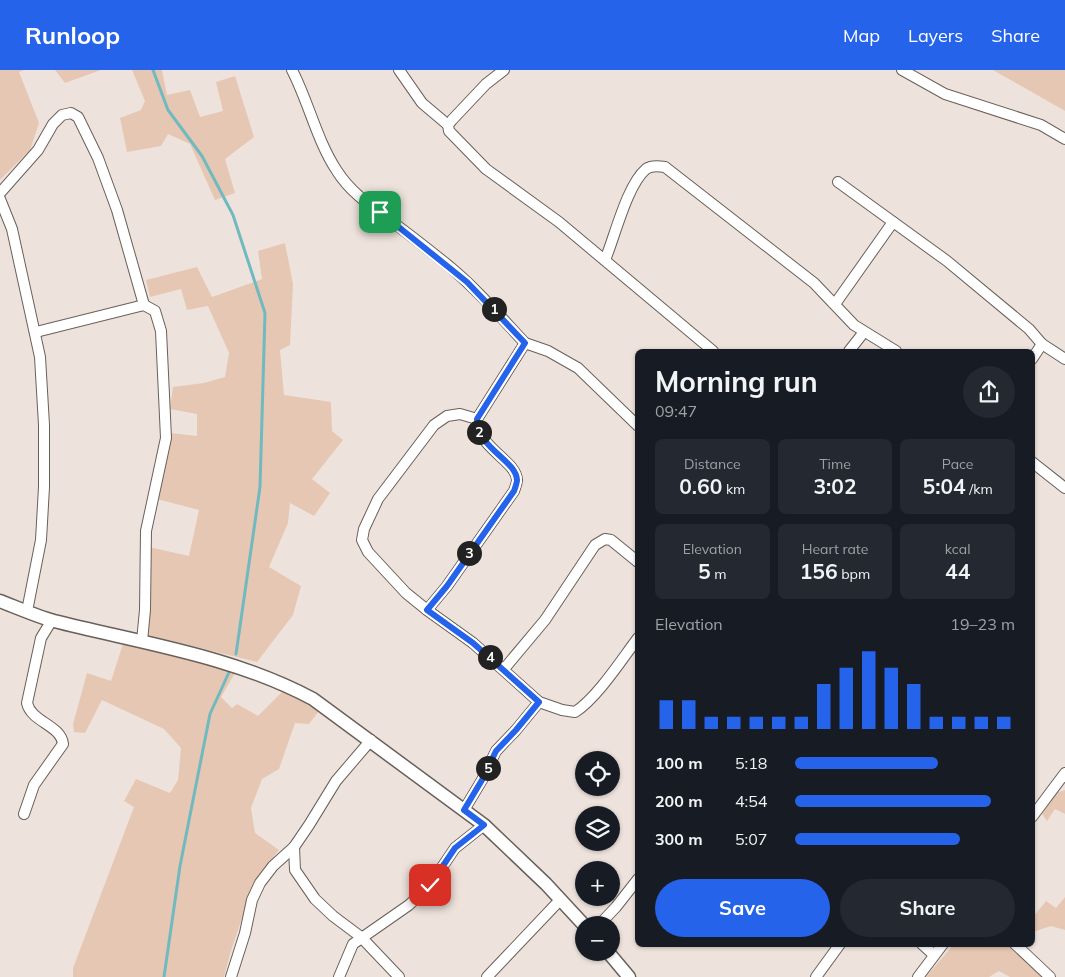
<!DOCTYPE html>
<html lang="en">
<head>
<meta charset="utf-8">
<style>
  :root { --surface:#171b24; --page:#242831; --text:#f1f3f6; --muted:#9ea1a6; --accent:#2563eb }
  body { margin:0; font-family:Mulish,sans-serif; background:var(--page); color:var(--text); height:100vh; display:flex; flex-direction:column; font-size:19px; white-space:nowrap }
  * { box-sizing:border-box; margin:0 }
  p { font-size:16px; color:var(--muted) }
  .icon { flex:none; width:28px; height:28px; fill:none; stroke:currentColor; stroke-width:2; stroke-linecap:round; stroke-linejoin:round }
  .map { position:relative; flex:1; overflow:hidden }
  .side { position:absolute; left:635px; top:279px; width:400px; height:598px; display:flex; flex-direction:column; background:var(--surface); border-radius:8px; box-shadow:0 1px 4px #0004 }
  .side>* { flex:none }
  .tools { position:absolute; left:575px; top:681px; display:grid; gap:10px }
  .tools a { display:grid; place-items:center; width:45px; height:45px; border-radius:50%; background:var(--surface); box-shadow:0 1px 4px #0004; font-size:25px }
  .pin { position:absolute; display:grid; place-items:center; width:42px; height:42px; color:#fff; margin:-21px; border-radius:10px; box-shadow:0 2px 8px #0006 }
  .km { position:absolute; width:25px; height:25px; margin:-12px; border-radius:50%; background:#222; color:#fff; font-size:14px; line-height:25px; text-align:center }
  .round { display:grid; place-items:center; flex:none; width:52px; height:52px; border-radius:26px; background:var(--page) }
  .summary { display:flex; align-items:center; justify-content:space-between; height:85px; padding:0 20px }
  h1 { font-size:28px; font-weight:700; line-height:38px }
  .metrics { display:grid; grid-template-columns:repeat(3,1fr); gap:8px; height:85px; padding:5px 20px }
  .metrics div { display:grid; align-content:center; border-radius:8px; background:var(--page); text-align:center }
  .metrics b { font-size:21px; font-weight:700 }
  .metrics small { font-size:14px; font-weight:400 }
  .metrics p { font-size:14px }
  .chart { height:140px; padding:10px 20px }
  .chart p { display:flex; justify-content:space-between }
  .chart svg { width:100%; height:90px; margin-top:5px; stroke:var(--accent); stroke-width:6 }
  .primary-button { display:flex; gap:10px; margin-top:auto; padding:10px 20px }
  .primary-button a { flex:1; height:58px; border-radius:30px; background:var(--accent); color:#fff; font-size:20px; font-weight:700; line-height:58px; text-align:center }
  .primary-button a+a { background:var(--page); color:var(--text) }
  ul { padding:0 20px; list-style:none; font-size:16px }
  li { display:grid; grid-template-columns:80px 60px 1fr; align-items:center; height:38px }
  li i { height:12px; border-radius:6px; background:var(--accent) }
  header { display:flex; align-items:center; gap:30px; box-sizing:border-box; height:70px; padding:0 25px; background:var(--accent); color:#fff }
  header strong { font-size:24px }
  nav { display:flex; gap:28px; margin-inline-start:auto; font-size:18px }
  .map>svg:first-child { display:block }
</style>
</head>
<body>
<header>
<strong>Runloop</strong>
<nav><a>Map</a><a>Layers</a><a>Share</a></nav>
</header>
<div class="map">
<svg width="1065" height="907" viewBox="0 0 1065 907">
  <rect width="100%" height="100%" fill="#eee3dc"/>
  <g fill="#e6c7b3">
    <polygon points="0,0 24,0 19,2 39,53 30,80 0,110"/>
    <polygon points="55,0 101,0 65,13"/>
    <polygon points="132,0 162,0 167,25 190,20 200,47 223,41 216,12 235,6 254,67 225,89 235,123 215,130 190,74 168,64 161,76 127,82 120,48 141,40 145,31"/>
    <polygon points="993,0 1065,0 1065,41"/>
    <polygon points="285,173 293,214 290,275 280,280 284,325 331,332 332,361 343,370 312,409 330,423 314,446 290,433 288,453 269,497 301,516 293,545 257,592 140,563 144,476 189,486 199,440 157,429 170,363 197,366 197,344 170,339 173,317 204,313 225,307 229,283 208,236 187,240 181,219 150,227 146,210 197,197 212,227 262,209 258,181"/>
    <polygon points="123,574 210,595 235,603 221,627 232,638 237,634 258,646 283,621 319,641 309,654 295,653 279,699 262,709 251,738 255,763 279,780 254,812 230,884 224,907 73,907 73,898 134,737 124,731 136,709 170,723 178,710 181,678 164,659 102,630 85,663 74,662 73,654 87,603 111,611"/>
    <polygon points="1065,720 1065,744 1055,739 1047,751 1042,744 1056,723"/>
    <polygon points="1065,827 1065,860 1051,856 1033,862 1033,847 1046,831 1056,838"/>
    <polygon points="954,874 1024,874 1018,881 1027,894 1044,907 1010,907 999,901 989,907 926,907"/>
  </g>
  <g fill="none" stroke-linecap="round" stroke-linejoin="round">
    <g stroke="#70babf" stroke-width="3">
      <polyline points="153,0 168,40 202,86 233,145 265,243 260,417 236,584"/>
      <polyline points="164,907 180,796 210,644 230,600"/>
    </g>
    <defs>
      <g id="minor">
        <path d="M292,0C309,33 317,71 337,101C352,125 377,140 399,157C414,168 429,180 444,192C474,216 499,245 525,273"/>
        <polyline points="399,0 422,33 448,55"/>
        <polyline points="504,0 486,14 452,50 448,55 449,61 486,99 559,152 713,281"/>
        <polyline points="902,0 945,24 1041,55 1065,69"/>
        <polyline points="838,112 947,191 1029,259 1042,274 1065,289"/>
        <polyline points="0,123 38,80 53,54 62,45 71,43 78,47 98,88 117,140 144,235"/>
        <polyline points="0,129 12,159 40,287 44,355 44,417 41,470 27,541"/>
        <path d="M605,190C615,166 627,115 646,99C651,95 659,96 665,97L814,213L854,255L896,281"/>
        <polyline points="835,234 893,152"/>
        <polyline points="36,262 144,235 155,241 161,261 166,368 146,461 145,540 142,571"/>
        <polyline points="849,281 864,262"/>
        <polyline points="1032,289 1042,274"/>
        <path d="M477,349L460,344L447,346L434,355L378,429L364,459L362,470L368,482L406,523L427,540L473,573L539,632L562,640L575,642C597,628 622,589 638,568"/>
        <polyline points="1032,392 1065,418"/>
        <path d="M427,540L447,516L514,421C515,418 517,413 517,410C516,390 477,378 477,349L525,273L548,281L578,298L638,356"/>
        <polyline points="504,599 545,550 595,475 605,469 611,470 638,492"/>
        <polyline points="464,740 482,710 496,681 516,660 539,632"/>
        <path d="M24,744L34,715L63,674C61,655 31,652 27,633L41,568L52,550"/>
        <polyline points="1032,747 1065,703"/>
        <polyline points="294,777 295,800 315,829 333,846 361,867 399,907"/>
        <polyline points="599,855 616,837 638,809"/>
        <polyline points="922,874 934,885"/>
        <polyline points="1015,874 1050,907"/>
        <polyline points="231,907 245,863 252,830 260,813 273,796 294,777 309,755 336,711 371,670"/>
        <polyline points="339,907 353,874 409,835 430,815 455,778 484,755"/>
        <polyline points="487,907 560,830"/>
        <polyline points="816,907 840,874"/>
        <polyline points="918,907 943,874"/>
      </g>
      <g id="tertiary">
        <path d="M0,531C18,538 36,546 54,551C141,573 233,586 313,629L484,755L546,814L584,855"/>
        <polyline points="608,882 629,907"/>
      </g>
    </defs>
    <use href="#minor" stroke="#69605a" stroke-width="12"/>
    <use href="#tertiary" stroke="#69605a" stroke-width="15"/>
    <use href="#minor" stroke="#fff" stroke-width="10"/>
    <use href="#tertiary" stroke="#fff" stroke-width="12"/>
  </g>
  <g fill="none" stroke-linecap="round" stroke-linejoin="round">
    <defs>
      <path id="route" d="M380,142L467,212L525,273L477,349C477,378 516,390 517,410C517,413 515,418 514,421L447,516L427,540L473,573L539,632L516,660L496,681L482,710L464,740L484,755L455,778L430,815"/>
    </defs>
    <use href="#route" stroke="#fff" stroke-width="10"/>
    <use href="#route" stroke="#2563eb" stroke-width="6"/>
  </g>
</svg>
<div class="tools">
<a><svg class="icon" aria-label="locate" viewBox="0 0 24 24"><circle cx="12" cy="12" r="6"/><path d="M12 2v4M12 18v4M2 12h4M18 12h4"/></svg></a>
<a><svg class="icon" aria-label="layers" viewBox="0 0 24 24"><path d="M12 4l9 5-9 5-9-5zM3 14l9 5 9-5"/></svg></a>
<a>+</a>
<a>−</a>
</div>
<div class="pin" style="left:380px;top:142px;background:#1e9e55"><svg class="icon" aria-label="arrive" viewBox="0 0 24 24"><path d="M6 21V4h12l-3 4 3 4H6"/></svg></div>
<div class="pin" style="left:430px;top:815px;background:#d93025"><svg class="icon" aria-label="check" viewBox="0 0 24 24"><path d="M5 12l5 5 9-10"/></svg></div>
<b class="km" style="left:494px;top:239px">1</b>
<b class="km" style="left:479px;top:362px">2</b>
<b class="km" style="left:469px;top:483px">3</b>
<b class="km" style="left:490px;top:587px">4</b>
<b class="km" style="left:488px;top:698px">5</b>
<section class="side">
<div class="summary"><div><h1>Morning run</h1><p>09:47</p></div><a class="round"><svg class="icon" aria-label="share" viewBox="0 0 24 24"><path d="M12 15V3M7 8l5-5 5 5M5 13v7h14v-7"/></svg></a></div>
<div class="metrics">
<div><p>Distance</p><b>0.60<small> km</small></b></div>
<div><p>Time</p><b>3:02</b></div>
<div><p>Pace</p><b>5:04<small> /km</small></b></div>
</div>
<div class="metrics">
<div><p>Elevation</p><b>5<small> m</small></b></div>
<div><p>Heart rate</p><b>156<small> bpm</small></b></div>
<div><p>kcal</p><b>44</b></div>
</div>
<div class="chart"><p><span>Elevation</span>19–23 m</p>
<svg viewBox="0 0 160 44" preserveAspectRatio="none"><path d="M5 44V30M15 44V30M25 44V38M35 44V38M45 44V38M55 44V38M65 44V38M75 44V22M85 44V14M95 44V6M105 44V14M115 44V22M125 44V38M135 44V38M145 44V38M155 44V38"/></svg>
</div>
<ul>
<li><b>100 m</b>5:18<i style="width:65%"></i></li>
<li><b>200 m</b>4:54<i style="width:89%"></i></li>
<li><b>300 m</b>5:07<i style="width:75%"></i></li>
</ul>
<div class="primary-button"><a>Save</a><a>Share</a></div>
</section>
</div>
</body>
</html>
